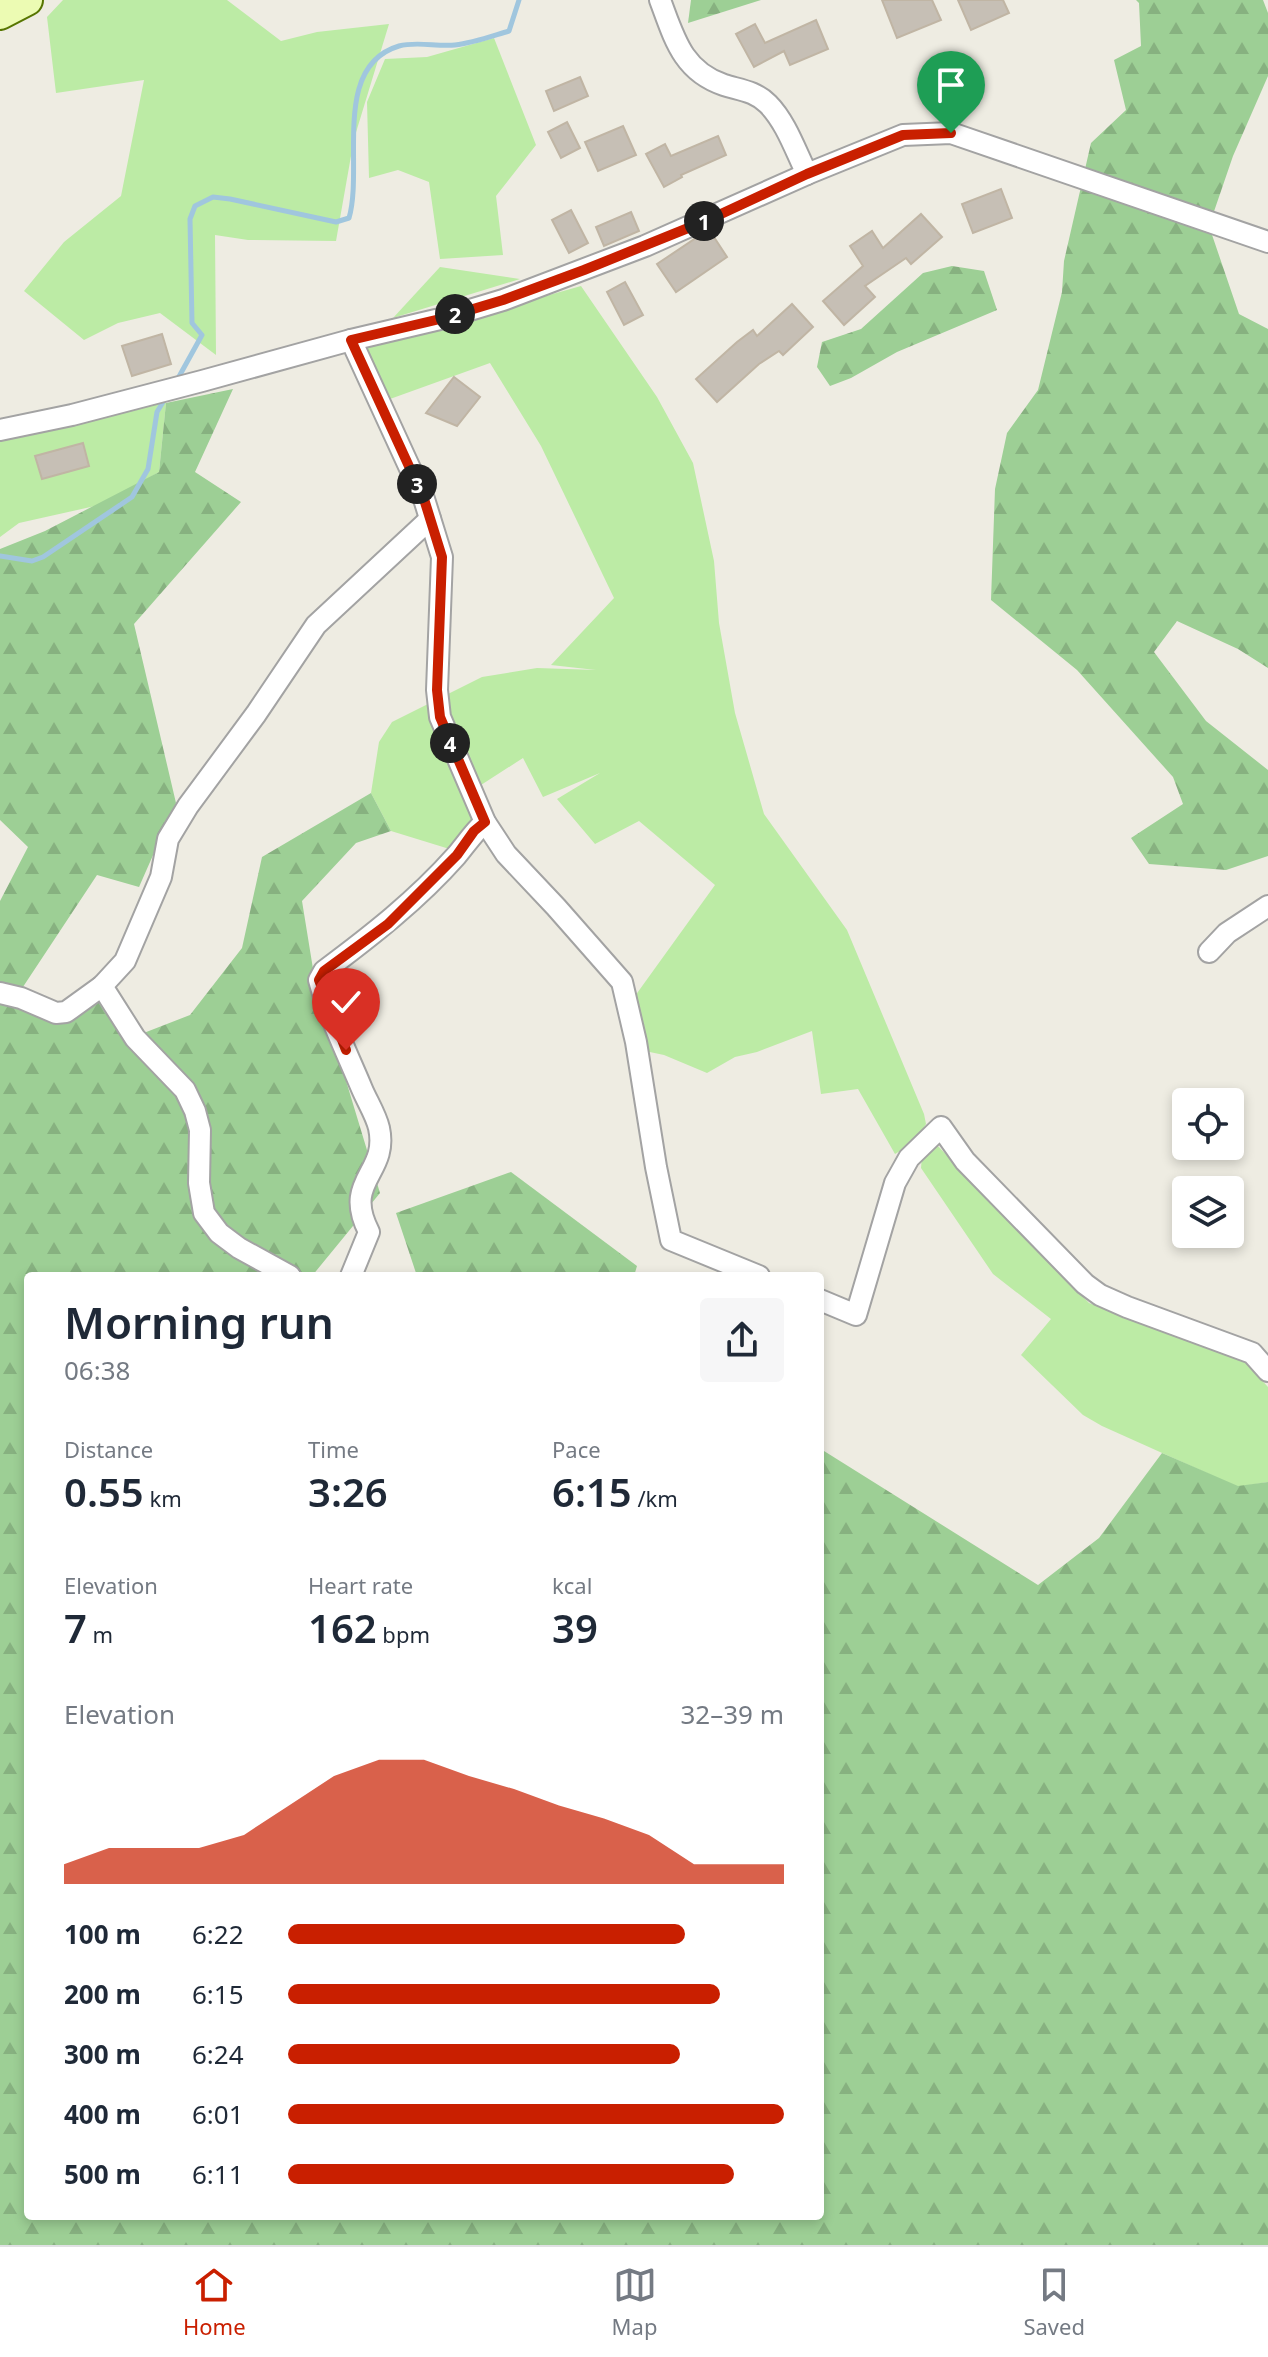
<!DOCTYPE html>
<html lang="en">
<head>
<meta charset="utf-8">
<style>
  :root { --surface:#fff; --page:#f6f6f7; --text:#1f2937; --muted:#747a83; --line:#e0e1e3; --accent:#c91f00 }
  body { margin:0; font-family:"Noto Sans",sans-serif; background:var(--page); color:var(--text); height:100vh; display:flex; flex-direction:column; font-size:30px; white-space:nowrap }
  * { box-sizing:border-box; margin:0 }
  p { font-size:26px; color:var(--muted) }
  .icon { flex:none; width:44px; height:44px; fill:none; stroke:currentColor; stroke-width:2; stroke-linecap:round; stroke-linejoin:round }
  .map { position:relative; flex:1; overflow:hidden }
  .side { position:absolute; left:24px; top:1272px; width:800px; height:948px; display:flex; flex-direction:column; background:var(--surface); border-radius:8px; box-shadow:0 4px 12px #0003 }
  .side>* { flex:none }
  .controls { position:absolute; left:1172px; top:1088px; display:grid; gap:16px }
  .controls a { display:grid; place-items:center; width:72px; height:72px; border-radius:8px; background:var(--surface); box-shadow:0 4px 12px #0003; font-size:40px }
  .pin { position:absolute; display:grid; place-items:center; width:68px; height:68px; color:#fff; margin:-82px -34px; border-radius:50% 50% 50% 0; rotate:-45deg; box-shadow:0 0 8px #0007 }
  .pin .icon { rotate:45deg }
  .km { position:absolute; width:40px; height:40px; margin:-20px; border-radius:50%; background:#222; color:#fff; font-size:22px; line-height:40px; text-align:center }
  .round { display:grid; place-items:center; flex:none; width:84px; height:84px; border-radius:8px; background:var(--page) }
  .summary { display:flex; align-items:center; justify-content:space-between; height:136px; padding:0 40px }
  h1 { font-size:44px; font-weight:600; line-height:60px }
  .figures { display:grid; grid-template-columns:repeat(3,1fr); gap:12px; height:136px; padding:8px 40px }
  .figures div { display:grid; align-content:center }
  .figures b { font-size:40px; font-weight:600 }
  .figures small { font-size:22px; font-weight:400 }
  .figures p { font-size:22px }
  .chart { height:224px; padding:16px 40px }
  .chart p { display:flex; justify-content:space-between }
  .chart svg { width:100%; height:144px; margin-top:8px; fill:var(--accent); opacity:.7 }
  ul { padding:0 40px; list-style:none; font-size:26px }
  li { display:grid; grid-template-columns:128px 96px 1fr; align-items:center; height:60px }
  li i { height:20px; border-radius:10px; background:var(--accent) }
  .menu { display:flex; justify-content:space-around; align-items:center; height:112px; border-top:2px solid var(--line); background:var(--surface); font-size:22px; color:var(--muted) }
  .menu a { display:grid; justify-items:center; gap:4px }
  .menu .on { color:var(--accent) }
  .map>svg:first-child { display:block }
</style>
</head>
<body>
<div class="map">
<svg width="1268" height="2245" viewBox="0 0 1268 2245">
  <defs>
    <pattern id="forest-firs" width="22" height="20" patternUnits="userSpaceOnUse" patternTransform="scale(2)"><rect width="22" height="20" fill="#9dcf95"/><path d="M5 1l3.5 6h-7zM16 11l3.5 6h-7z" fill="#87b180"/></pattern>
  </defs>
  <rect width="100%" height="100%" fill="#eeece2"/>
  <g fill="#bceba5">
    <polygon points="63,0 227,0 281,41 317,32 389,24 354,139 336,241 248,240 215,235 216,355 160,313 118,323 84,340 24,291 64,242 121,196 144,80 56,93 47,17"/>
    <polygon points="494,38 536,145 496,196 503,255 440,259 429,182 398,170 369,178 367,102 385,59 427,57"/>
    <polygon points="440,267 520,279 393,318"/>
    <polygon points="581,286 657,397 693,463 714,561 719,623 735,713 764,814 847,930 924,1114 926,1124 915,1142 895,1154 858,1089 821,1094 812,1031 757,1052 735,1057 707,1073 664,1055 645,1051 635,996 715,885 639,821 595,844 557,799 600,773 543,797 523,758 481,785 502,834 456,851 391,831 371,793 379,742 392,722 482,677 537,668 596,670 551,665 614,598 541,446 490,363 390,399 364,348"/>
    <polygon points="152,401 166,403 159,472 104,504 19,523 0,537 0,425"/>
    <polygon points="935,1143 1089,1303 1245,1362 1268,1387 1268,1482 1238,1487 1102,1426 1083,1415 1021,1355 1051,1319 993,1274 921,1168 922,1155"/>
  </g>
  <g fill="url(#forest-firs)">
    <polygon points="691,0 761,0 688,23"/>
    <polygon points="1136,0 1263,0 1268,13 1268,76 1233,156 1209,226 1239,314 1268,329 1268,668 1238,649 1177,621 1154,652 1206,721 1268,770 1268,856 1226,870 1149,864 1131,838 1183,804 1173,777 1077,670 991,600 995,489 1007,433 1038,390 1062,292 1064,261 1091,143 1126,110 1114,60 1141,46 1139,3"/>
    <polygon points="952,266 984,271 997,310 897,352 851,378 830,386 817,367 822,342 861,329 923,273"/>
    <polygon points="233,389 195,472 241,502 134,624 176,803 139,887 97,875 13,1002 60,1023 98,1000 136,1036 190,1015 242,948 262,857 371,793 391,831 356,843 302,901 314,975 380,1193 312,1276 28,1276 28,2216 820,2216 820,1459 824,1451 1038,1585 1099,1538 1162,1453 1238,1486 1268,1482 1268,2245 0,2245 0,901 28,847 0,820 0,549 45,531 159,472 166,403"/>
    <polygon points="511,1172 637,1266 634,1276 417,1276 396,1213"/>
  </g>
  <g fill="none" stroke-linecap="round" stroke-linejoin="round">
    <g stroke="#a0c6de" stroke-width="5">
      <path d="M176,382L202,335L192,323L190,219L195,206L213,197L230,199L336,222L349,218C364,167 331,66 399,46C417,41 437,47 455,45C473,43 492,36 509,31L519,0"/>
      <polyline points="0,556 32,561 43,557 132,497 148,469 157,412 166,397"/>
    </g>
  </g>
  <g fill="#c6bfb5" stroke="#c0b5a4" stroke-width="2">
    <polygon points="882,0 932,0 941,20 897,38"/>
    <polygon points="958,0 1003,0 1009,13 971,30"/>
    <polygon points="816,20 828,49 790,65 784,51 754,67 736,34 755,24 765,43"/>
    <polygon points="580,77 588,96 554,111 546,91"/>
    <polygon points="567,122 580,148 561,158 548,132"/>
    <polygon points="623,126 636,155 598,171 585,142"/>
    <polygon points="718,136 726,155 681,175 682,177 664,187 646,154 665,144 671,156"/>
    <polygon points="1001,189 1012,218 973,233 962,204"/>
    <polygon points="571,210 588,243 569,253 552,220"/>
    <polygon points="631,212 639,231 604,246 596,227"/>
    <polygon points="921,214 942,237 911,264 906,258 865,286 875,297 844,325 823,301 863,266 850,246 872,231 883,248"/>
    <polygon points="710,231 727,257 676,292 657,264 699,236"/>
    <polygon points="625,282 643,315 624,325 607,292"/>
    <polygon points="792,304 813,327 783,355 779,351 759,364 717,402 696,379 737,342 753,330 757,336"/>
    <polygon points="162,334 171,364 132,376 122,346"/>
    <polygon points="454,377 480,397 457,426 426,413"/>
    <polygon points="83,443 89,466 42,479 35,456"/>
  </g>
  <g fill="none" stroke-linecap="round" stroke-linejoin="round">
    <defs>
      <g id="street">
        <path d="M660,0C674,37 682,71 724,85C740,90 755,91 768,104C786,122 796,152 807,174"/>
        <polyline points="351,340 424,499 442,557 437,690 440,717 485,822 506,854 556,907 622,982 636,1042 656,1167 671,1240 759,1276"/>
        <polyline points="0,430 72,415 202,381 351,340 440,319 503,300 645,246 807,174 903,135 951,133 1268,242"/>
        <polyline points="1209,952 1227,933 1268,906"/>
        <polyline points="102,986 135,1038 185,1090 195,1111 200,1130 199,1183 204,1213 219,1233 239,1248 290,1276"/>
        <polyline points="0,993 21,998 56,1013 66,1012 102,986 125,961 161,877 168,839 188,806 256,714 316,625 430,519"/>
        <path d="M351,1276L369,1232C342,1180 389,1174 379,1128C376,1115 367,1101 362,1089C347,1053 329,1017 319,980L324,971C371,936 417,900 456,856C466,844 474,832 485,822"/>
        <polyline points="820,1300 856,1315 895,1183 909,1158 941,1127 965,1161 1085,1284 1100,1295 1127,1307 1252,1353 1268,1371"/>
      </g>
      <polyline id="secondary" points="0,14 27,0"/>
    </defs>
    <use href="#street" stroke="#a3a3a3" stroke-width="24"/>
    <use href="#secondary" stroke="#577501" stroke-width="34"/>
    <use href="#street" stroke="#fff" stroke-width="20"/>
    <use href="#secondary" stroke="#ecfbb3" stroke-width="30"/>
  </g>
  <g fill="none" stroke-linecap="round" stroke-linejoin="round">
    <defs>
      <polyline id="route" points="346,1050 319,980 324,971 388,924 457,855 474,831 485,822 440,717 437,690 442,557 424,499 351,340 440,319 503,300 584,270 708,220 807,174 903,135 951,133"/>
    </defs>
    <use href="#route" stroke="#fff" stroke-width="16"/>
    <use href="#route" stroke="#c91f00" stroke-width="10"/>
  </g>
</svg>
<div class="controls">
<a><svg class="icon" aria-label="locate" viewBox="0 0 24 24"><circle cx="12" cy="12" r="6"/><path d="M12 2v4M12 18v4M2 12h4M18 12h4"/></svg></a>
<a><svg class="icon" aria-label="layers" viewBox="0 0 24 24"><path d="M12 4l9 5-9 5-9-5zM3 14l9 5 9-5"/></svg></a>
</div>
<div class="pin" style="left:951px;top:133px;background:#1e9e55"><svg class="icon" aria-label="arrive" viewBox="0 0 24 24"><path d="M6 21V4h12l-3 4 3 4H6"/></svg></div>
<div class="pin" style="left:346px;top:1050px;background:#d93025"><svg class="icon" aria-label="check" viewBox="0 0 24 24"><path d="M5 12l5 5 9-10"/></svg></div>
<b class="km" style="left:704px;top:221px">1</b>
<b class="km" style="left:455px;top:314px">2</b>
<b class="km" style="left:417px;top:484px">3</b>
<b class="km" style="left:450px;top:743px">4</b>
<section class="side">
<div class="summary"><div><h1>Morning run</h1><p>06:38</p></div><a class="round"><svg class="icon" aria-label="share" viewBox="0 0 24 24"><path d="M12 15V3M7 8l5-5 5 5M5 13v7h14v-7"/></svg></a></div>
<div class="figures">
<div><p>Distance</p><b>0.55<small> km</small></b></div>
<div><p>Time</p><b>3:26</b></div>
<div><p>Pace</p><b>6:15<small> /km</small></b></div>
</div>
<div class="figures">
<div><p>Elevation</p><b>7<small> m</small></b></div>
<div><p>Heart rate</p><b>162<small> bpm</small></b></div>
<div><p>kcal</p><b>39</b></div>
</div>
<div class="chart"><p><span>Elevation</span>32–39 m</p>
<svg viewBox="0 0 160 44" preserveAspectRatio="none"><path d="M0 44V38L10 33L20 33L30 33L40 29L50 20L60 11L70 6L80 6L90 11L100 15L110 20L120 24L130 29L140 38L150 38L160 38V44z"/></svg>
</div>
<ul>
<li><b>100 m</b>6:22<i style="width:80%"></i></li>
<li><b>200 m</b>6:15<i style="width:87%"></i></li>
<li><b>300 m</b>6:24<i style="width:79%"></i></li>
<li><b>400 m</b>6:01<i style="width:100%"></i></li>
<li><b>500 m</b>6:11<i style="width:90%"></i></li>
</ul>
</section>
</div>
<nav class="menu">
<a class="on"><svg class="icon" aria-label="home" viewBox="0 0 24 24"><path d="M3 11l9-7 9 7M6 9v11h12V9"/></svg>Home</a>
<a><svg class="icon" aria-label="map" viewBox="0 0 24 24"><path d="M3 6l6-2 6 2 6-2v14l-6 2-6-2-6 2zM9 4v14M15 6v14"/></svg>Map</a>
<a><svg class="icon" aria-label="saved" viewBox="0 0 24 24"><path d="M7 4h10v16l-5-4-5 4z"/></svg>Saved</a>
</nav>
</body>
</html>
